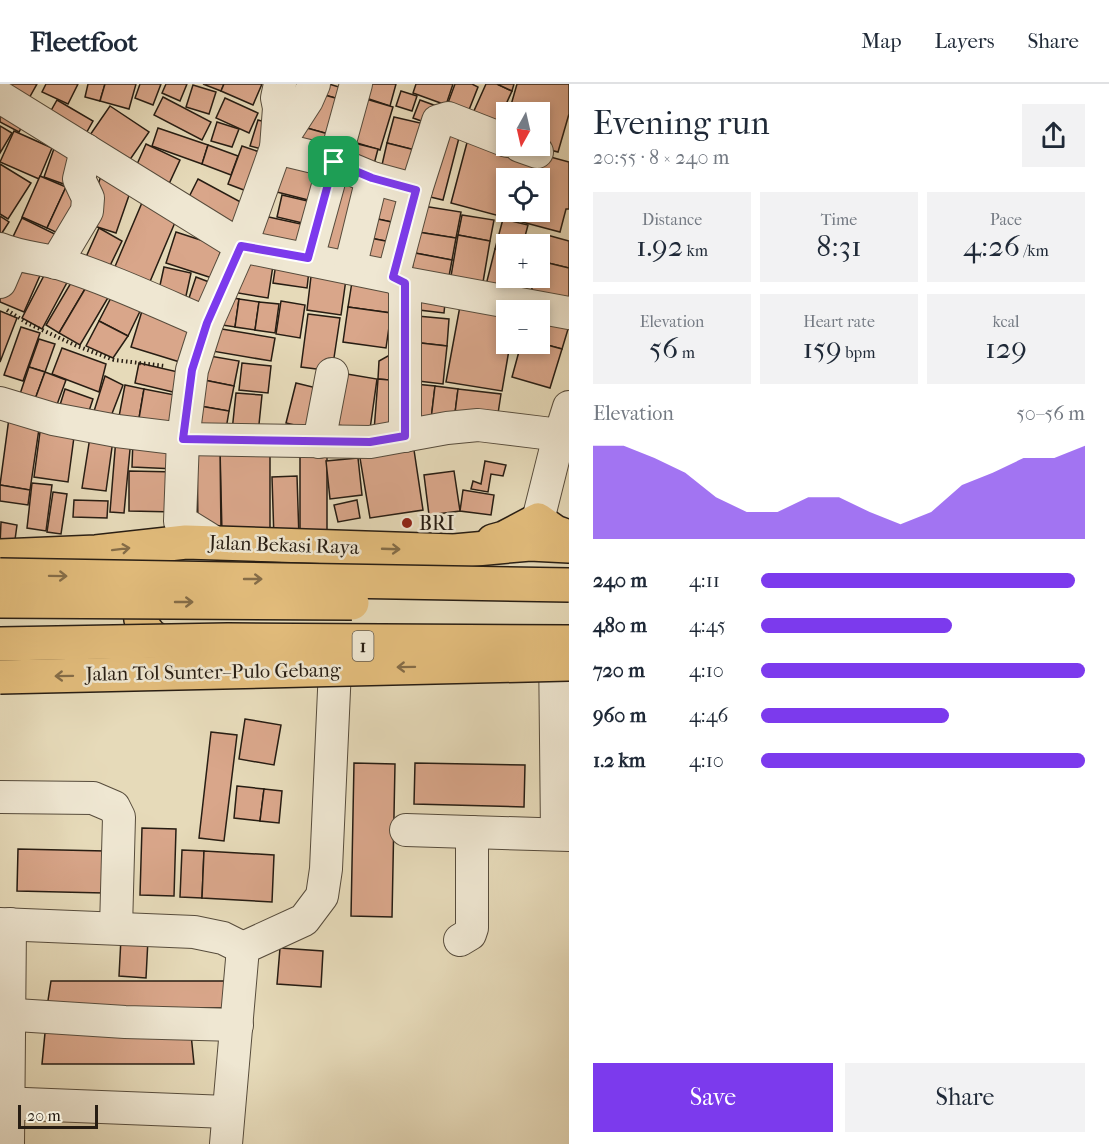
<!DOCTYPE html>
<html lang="en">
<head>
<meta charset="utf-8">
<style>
  :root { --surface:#fff; --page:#f2f2f3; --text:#1f2937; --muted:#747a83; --line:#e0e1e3; --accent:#7c3aed }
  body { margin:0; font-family:"IM FELL French Canon",serif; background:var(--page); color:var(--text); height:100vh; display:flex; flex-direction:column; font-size:22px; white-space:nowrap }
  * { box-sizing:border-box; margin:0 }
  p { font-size:20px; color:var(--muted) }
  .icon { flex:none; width:33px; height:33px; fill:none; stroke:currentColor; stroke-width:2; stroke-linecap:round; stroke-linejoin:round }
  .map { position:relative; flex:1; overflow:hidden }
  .drawer { display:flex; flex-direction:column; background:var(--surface); width:540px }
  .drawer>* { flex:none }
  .needle { width:39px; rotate:188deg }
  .buttons { position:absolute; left:496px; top:18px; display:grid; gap:12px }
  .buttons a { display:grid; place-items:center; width:54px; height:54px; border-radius:0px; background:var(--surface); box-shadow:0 3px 9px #0003; font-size:30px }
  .scale { position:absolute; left:18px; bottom:15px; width:80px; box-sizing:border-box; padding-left:6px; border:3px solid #271d13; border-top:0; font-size:16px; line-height:21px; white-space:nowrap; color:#271d13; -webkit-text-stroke:4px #efe7d2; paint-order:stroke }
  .pin { position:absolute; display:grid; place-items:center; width:51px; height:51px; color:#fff; margin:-26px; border-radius:12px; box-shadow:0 3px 9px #0006 }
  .round { display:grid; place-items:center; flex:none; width:63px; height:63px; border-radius:0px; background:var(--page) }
  .summary { display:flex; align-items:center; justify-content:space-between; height:102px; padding:0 24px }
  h1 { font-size:33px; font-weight:600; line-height:45px }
  .stats { display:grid; grid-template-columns:repeat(3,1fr); gap:9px; height:102px; padding:6px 24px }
  .stats div { display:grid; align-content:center; border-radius:0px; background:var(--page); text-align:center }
  .stats b { font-size:30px; font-weight:600 }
  .stats small { font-size:16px; font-weight:400 }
  .stats p { font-size:16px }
  .chart { height:168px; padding:12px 24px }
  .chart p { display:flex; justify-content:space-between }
  .chart svg { width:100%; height:108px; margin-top:6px; fill:var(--accent); opacity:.7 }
  .action { display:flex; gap:12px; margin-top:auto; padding:12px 24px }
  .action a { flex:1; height:69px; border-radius:0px; background:var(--accent); color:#fff; font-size:24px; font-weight:600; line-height:69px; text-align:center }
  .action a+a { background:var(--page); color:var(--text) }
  ul { padding:0 24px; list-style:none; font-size:20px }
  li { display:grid; grid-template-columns:96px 72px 1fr; align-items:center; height:45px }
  li i { height:15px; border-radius:8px; background:var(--accent) }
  header { display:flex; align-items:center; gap:36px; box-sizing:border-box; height:84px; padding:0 30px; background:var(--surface); border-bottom:2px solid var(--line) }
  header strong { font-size:28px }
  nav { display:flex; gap:33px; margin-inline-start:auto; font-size:21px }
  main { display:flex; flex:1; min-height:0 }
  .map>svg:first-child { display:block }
</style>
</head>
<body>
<header>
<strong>Fleetfoot</strong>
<nav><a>Map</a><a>Layers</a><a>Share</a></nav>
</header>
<main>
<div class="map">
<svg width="569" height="1060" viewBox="0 0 569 1060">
  <rect width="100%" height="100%" fill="#e6dab9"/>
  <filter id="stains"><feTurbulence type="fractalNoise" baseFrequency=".00333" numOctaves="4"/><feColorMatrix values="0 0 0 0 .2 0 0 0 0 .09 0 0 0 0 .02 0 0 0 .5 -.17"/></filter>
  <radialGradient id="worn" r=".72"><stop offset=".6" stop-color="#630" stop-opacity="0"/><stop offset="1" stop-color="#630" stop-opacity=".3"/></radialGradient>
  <g fill="#d9a68a" stroke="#271d13" stroke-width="1.5" fill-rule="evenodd">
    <polygon points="1,0 37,0 23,25"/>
    <polygon points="46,0 78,0 68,20 42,8"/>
    <polygon points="88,0 105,0 100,17 85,13"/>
    <polygon points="105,0 136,0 129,25 100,17"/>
    <polygon points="140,0 161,0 153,21 135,14"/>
    <polygon points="166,0 187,0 180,17 162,9"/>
    <polygon points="203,0 224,0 221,7"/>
    <polygon points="224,0 262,0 253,21 221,7"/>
    <polygon points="329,0 349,6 346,17 321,10"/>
    <polygon points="366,0 396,0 390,22 363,13"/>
    <polygon points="416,0 453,0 446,21 413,9"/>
    <polygon points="455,0 472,0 478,3 465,36 445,27"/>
    <polygon points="486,0 497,0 512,7 493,49 469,38"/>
    <polygon points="497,0 514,0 512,7"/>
    <polygon points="517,0 569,0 569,30 558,68 535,62 540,62 540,28 509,28"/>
    <polygon points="193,1 216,8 209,30 186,23"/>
    <polygon points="401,7 417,12 412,27 396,22"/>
    <polygon points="321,10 346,17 332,51 296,41"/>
    <polygon points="356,12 393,23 380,66 344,55"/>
    <polygon points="163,13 211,38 202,56 154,31"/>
    <polygon points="225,14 258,29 249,49 216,34"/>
    <polygon points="0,16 28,31 19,48 0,38"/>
    <polygon points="57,16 93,37 80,60 44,39"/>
    <polygon points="420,16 442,24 435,42 413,34"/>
    <polygon points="110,22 149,48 129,77 90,51"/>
    <polygon points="394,33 429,41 423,68 387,59"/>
    <polygon points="258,36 276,41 269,67 250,62"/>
    <polygon points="217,38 239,45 232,63 211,57"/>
    <polygon points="296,41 332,51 327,68 291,58"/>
    <polygon points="0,42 12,49 0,69"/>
    <polygon points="158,44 208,61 202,80 152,62"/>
    <polygon points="440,44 460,50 443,116 422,111"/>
    <polygon points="14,47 52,64 39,95 0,78"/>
    <path d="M469,51L569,78V125H566L560,148L451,119ZM507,94H540V128H507Z"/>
    <polygon points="57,56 83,66 72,103 44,93"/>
    <polygon points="346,57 378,65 373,84 341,76"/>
    <polygon points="387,59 423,68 415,103 379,94"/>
    <polygon points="146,60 180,76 168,102 134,87"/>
    <polygon points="208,61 238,72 231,91 202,80"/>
    <polygon points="242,62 271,72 257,111 228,100"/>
    <polygon points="279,67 326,78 316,118 269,106"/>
    <polygon points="0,80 31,99 8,135 0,130"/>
    <polygon points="103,86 134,97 116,149 85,139"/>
    <polygon points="332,90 364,98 345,176 312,168"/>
    <polygon points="40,92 66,103 47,144 22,133"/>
    <polygon points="198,95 248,122 234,148 185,121"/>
    <polygon points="66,103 87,113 68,154 47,144"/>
    <polygon points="379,103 408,108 401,140 373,134"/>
    <polygon points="282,111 316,119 311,141 277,133"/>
    <polygon points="144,114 179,129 146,207 111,192"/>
    <polygon points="423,122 461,128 456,154 418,148"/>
    <polygon points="255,130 310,142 303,172 248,160"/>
    <polygon points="462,131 494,136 490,157 458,151"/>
    <polygon points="0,132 9,138 0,152"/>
    <polygon points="22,134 63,154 52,177 11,157"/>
    <polygon points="373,134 401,140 396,159 370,154"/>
    <polygon points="503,135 528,141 523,160 507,160 507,168 495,165"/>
    <polygon points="99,144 122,157 105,192 82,182"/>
    <polygon points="176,148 222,163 212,194 166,179"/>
    <polygon points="418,148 456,154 452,176 415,169"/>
    <polygon points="458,151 490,157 482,204 450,198"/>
    <polygon points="547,151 569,157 569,184 540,177"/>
    <polygon points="370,154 396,159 392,181 365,175"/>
    <polygon points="495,165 507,168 507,194 514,194 508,216 484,209"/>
    <polygon points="415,169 452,176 447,203 410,196"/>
    <polygon points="238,170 274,175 268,214 232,208"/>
    <polygon points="277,173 310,178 307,204 273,199"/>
    <polygon points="13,174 42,187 24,228 0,218 0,204"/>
    <polygon points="540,177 569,184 569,222 530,211 535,194 540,194"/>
    <polygon points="50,180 71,191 42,245 22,234"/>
    <polygon points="164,183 191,189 184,221 157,215"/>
    <polygon points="312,184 347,188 341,231 307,226"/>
    <polygon points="75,192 88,200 59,249 46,241"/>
    <polygon points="196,193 209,198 198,230 185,226"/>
    <polygon points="352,198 395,204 391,229 348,223"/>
    <polygon points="88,200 109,212 80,261 59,249"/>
    <polygon points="116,204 144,219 128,252 99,237"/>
    <polygon points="422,207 446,209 444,229 419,226"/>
    <polygon points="220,212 239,215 235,243 216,240"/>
    <polygon points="239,215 259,218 255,246 235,243"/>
    <polygon points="281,217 305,221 300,254 276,250"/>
    <polygon points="259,218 279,220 275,249 255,246"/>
    <polygon points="460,222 507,230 507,260 510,260 502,307 446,298"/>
    <polygon points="348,223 391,229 386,264 343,258"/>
    <polygon points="0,227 17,234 0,278"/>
    <polygon points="142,227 194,243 183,279 131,263"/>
    <polygon points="540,228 569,242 562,265 540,259"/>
    <polygon points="308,230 340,234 332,287 301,283"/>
    <polygon points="417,232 449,235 447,262 412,258"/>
    <polygon points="99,237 128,252 113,274 86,262"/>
    <polygon points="21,243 40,249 23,297 4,291"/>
    <polygon points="210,243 275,254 271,277 206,266"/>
    <polygon points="39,255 55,260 45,288 29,283"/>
    <polygon points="412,258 447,262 443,300 410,296"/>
    <polygon points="540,259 562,265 550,304 512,293 521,260"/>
    <polygon points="404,263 401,297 378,295 379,277"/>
    <polygon points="62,264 106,280 99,308 52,290"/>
    <polygon points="204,271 239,277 234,302 199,295"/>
    <polygon points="139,279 178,288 173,308 135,299"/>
    <polygon points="242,279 271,282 268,309 239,306"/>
    <polygon points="29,283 45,288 34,318 19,313"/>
    <polygon points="45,288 66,296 55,326 34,318"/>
    <polygon points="335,288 377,295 370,345 328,340"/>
    <polygon points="105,292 123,301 108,340 90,340"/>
    <polygon points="199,295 234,302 229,327 194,321"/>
    <polygon points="378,295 401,297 396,350 374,347"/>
    <polygon points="296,299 325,306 316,346 286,339"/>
    <polygon points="415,300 435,302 430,344 411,339"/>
    <polygon points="125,301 144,305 137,346 117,343"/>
    <polygon points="435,302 458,305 454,337 430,344"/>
    <polygon points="65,305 93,315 88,330 60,321"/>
    <polygon points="144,305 175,311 168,352 137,346"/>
    <polygon points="458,305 501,310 497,336 454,337"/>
    <polygon points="236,309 262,311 258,350 232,347"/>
    <polygon points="194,321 229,327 225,351 190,344"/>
    <polygon points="9,334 40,338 30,406 0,401"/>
    <polygon points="40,348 74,353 68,398 34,393"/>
    <polygon points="90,353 113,356 106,407 82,404"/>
    <polygon points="116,354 131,355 124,429 110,428"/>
    <polygon points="133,355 177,356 176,385 132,383"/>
    <polygon points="270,363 270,450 222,449 220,365"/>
    <polygon points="197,365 220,365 221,446 198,446"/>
    <polygon points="414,366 423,426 370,434 360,374"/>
    <polygon points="300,373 327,373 327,449 300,448"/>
    <polygon points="358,374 362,411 330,415 326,377"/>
    <polygon points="485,377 506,381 503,392 491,390 488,408 471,405 473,397 481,400"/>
    <polygon points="129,387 177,388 176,428 129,427"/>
    <polygon points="454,387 460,427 429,431 424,391"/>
    <polygon points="297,392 299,454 274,455 272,393"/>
    <polygon points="32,399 52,401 46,447 27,444"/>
    <polygon points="0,401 30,406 28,421 0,417"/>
    <polygon points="463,406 494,411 491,431 460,427"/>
    <polygon points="53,408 67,410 61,450 47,448"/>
    <polygon points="74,416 108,417 107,434 73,433"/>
    <polygon points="357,416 360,434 338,438 334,421"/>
    <polygon points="1,438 17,441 14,463 0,461"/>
    <polygon points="245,635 281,641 274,681 239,675"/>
    <polygon points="211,648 237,651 224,757 199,754"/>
    <polygon points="354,679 395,680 392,833 351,832"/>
    <polygon points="415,679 525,681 524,723 414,720"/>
    <polygon points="237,702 264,705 260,737 234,734"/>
    <polygon points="264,705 282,707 279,739 260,737"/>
    <polygon points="142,744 176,745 174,812 140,811"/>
    <polygon points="18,765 105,767 104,809 17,807"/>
    <polygon points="182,766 204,767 202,814 180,813"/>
    <polygon points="204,767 274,771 272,818 202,814"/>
    <polygon points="121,854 148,855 146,894 119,892"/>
    <polygon points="280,864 323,867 321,903 277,900"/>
    <polygon points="51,897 226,897 228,924 47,923"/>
    <polygon points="45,949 191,950 194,980 42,980"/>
  </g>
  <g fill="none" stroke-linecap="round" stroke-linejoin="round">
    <defs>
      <g id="minor">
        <polyline points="280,0 277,14 279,24 276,64 334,78 372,94 416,106"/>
        <polyline points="0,13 241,162 393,193 405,199 569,229"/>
        <polyline points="520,62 537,68"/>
        <path d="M0,165C19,173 38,174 58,179C109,195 158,218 207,239"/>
        <polyline points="308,174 356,0"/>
        <polyline points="56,179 87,127 88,114 79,95 86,66"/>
        <polyline points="350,184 372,94"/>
        <polyline points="393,193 416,106 438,37 448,34 507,57"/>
        <polyline points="0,198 12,170"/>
        <polyline points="0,319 53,335 117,347 183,355 370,358 447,344 478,341 560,351"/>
        <polyline points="405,352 405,199"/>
        <polyline points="319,358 332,290"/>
        <polyline points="538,436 556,364 569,323"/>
        <polyline points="214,458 180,437 183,355 192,286 207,239 241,162 276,64 307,16 314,0"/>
        <polyline points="0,713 93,714 114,723 119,733 116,844"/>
        <polyline points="406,746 569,751"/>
        <polyline points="557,750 555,562 562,564"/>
        <polyline points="0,840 194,848 223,854 243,864"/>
        <polyline points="460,856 470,850 472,844 472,748"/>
        <polyline points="0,930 125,938 237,941"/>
        <polyline points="0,1019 227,1028"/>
        <polyline points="8,1060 10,840"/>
        <polyline points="226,1060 243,864 304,836 322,812 326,785 336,562"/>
      </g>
      <g id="highway">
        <polyline points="493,457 504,454 538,436 555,448 569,453"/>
        <polyline points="0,472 96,468 186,458 454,467 530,460 569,462"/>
        <path d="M155,493C141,508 133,535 150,551C155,556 164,560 171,564"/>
      </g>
    </defs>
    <use href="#minor" stroke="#574c3c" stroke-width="34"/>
    <use href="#highway" stroke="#271d13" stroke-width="36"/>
    <polyline stroke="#271d13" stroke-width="4" stroke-dasharray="1.5 3" stroke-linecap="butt" points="7,226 27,239 77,262 114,276 165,282"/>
    <use href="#minor" stroke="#efe7d2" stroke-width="32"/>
    <use href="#highway" stroke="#e3bd7c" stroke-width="33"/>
    <defs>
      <g id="highway-bridge">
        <polyline points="0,491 569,501"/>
        <polyline points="0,517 352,519"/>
        <polyline points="0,560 228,556 569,558"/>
        <polyline points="0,593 569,580"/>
      </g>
    </defs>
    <use href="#highway-bridge" stroke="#271d13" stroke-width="36" stroke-linecap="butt"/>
    <use href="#highway-bridge" stroke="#e3bd7c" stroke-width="33"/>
  </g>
  <defs><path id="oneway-shaft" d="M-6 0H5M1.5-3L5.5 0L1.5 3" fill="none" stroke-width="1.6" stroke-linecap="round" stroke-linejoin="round" transform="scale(1.5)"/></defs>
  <g stroke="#856d48">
    <use href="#oneway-shaft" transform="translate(121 465) rotate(-7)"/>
    <use href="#oneway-shaft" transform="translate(391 465) rotate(2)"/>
    <use href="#oneway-shaft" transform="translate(58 492) rotate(1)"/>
    <use href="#oneway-shaft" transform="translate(253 495)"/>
    <use href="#oneway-shaft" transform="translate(184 518)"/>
    <use href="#oneway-shaft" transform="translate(406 583) rotate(179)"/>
    <use href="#oneway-shaft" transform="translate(64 592) rotate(179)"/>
  </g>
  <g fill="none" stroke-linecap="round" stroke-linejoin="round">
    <defs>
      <polygon id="route" points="334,78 372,94 416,106 393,193 405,199 405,352 370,358 183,355 192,286 207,239 241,162 308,174"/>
    </defs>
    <use href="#route" stroke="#fff" stroke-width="12"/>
    <use href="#route" stroke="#7c3aed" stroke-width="8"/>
  </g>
  <circle fill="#8f2418" stroke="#efe7d2" stroke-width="2" cx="407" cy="439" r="6"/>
  <g text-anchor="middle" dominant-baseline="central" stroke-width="5" stroke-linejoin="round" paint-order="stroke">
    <rect fill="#efe7d2" stroke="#635a4c" stroke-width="1.5" x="352.5" y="547" width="21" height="30" rx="4.5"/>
    <g font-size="18" font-weight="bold" fill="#271d13">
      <text x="363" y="562">1</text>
    </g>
    <g font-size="20" fill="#271d13" stroke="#efe7d2" text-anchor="start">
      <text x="419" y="439">BRI</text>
    </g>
    <g font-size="20" fill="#271d13" stroke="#efe7d2">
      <text transform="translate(284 461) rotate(2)">Jalan Bekasi Raya</text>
      <text transform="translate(213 588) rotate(-1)">Jalan Tol Sunter–Pulo Gebang</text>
    </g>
  </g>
  <rect width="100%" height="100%" filter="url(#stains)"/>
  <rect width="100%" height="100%" fill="url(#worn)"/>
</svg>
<div class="buttons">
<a><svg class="needle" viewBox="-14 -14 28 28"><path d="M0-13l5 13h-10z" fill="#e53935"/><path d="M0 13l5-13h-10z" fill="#747a83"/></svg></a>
<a><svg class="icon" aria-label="locate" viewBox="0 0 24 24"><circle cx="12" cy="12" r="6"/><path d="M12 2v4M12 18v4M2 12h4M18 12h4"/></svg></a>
<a>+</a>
<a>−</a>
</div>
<div class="scale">20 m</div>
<div class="pin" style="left:334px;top:78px;background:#1e9e55"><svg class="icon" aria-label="arrive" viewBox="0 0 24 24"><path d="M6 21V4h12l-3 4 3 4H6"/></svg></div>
</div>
<section class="drawer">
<div class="summary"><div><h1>Evening run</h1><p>20:55 · 8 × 240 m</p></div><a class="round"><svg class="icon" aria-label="share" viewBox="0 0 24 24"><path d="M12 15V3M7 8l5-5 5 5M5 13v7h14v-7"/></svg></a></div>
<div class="stats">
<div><p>Distance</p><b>1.92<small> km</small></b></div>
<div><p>Time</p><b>8:31</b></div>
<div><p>Pace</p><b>4:26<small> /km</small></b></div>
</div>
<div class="stats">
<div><p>Elevation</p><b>56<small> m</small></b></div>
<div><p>Heart rate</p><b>159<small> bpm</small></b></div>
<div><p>kcal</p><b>129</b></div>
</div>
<div class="chart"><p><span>Elevation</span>50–56 m</p>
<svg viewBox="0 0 160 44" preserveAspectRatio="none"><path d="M0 44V6L10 6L20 11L30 17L40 27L50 33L60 33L70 27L80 27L90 33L100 38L110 33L120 22L130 17L140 11L150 11L160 6V44z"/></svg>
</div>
<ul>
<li><b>240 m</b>4:11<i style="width:97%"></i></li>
<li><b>480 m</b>4:45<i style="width:59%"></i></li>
<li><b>720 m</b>4:10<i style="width:100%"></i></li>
<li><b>960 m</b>4:46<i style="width:58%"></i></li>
<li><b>1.2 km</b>4:10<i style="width:100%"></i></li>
</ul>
<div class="action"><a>Save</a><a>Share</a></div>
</section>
</main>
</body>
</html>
